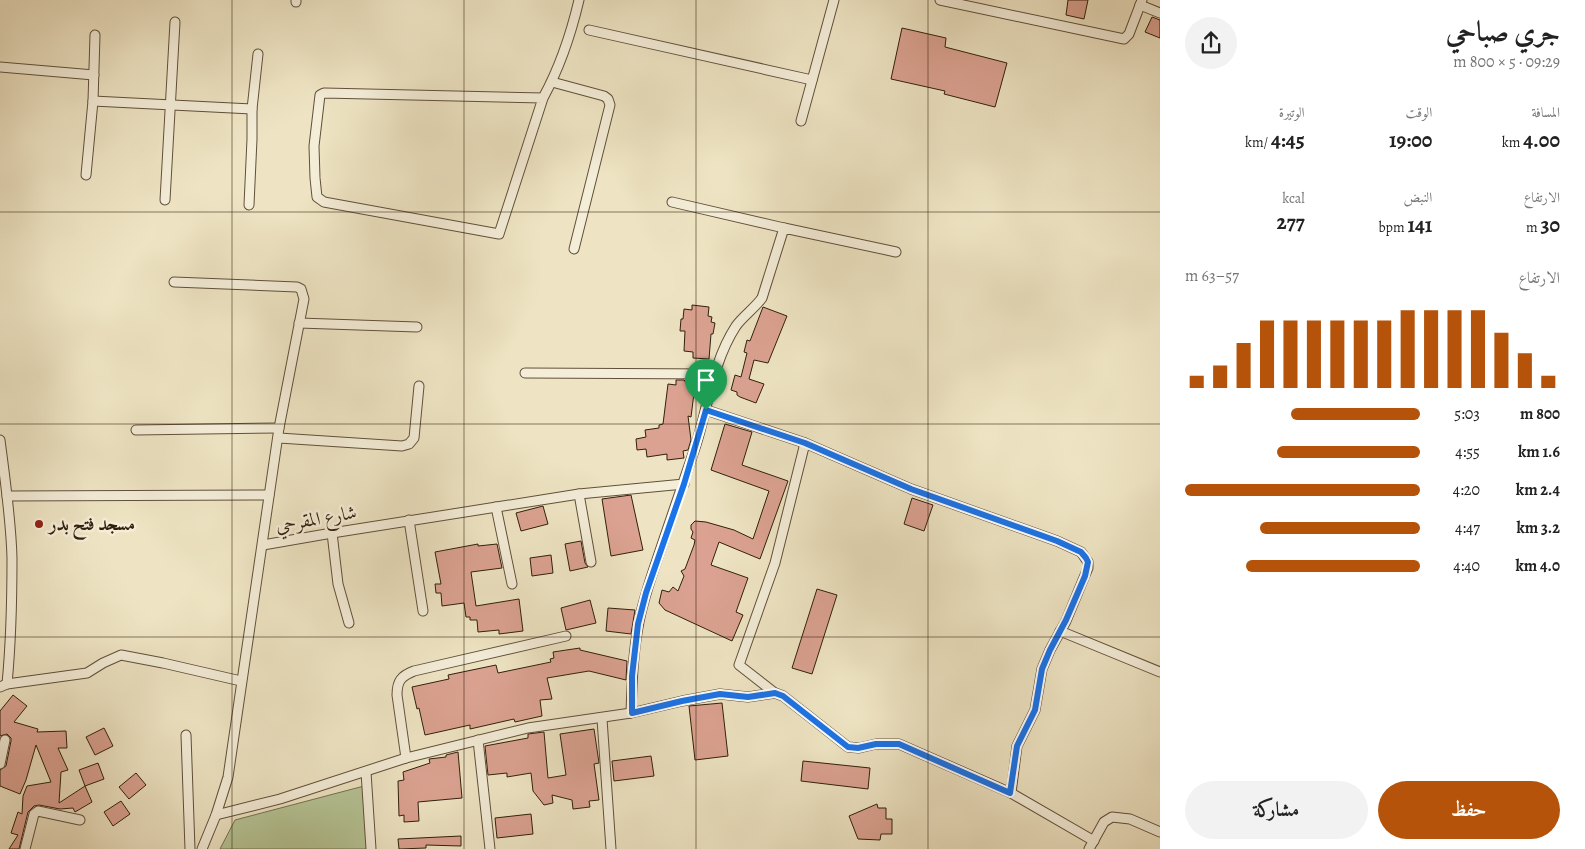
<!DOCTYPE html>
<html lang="ar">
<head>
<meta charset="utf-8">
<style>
  :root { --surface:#fff; --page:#f2f2f2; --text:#222; --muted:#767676; --accent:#b45309 }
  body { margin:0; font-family:Alegreya,Amiri,serif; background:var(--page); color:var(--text); direction:rtl; height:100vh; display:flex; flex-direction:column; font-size:19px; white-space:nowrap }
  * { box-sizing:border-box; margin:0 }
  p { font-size:16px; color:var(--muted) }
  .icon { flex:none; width:28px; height:28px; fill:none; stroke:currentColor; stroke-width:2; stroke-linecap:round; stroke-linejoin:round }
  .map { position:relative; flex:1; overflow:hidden; direction:ltr }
  .details { display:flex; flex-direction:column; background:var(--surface); width:425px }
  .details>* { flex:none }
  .pin { position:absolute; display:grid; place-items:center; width:42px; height:42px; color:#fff; margin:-51px -21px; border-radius:50% 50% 50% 0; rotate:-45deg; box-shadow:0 0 5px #0007 }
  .pin .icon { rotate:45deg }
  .round { display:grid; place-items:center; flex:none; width:52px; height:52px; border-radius:26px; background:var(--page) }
  .summary { display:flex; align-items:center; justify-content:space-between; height:85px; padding:0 25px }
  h1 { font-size:28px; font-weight:600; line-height:38px }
  .metrics { display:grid; grid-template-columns:repeat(3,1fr); gap:8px; height:85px; padding:5px 25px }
  .metrics div { display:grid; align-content:center }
  .metrics b { font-size:21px; font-weight:600 }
  .metrics small { font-size:14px; font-weight:400 }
  .metrics p { font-size:14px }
  .chart { height:140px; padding:10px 25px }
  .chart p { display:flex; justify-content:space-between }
  .chart svg { width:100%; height:90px; margin-top:5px; stroke:var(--accent); stroke-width:6 }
  .button { display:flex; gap:10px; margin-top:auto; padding:10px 25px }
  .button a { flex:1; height:58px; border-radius:30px; background:var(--accent); color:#fff; font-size:20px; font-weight:600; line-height:58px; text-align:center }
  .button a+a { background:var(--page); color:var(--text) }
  ul { padding:0 25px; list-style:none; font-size:16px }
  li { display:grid; grid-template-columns:80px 60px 1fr; align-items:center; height:38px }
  li i { height:12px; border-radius:6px; background:var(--accent) }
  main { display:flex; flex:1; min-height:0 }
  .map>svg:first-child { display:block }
</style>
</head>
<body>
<main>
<section class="details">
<div class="summary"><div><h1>جري صباحي</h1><p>09:29 · 5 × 800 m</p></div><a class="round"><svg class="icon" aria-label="share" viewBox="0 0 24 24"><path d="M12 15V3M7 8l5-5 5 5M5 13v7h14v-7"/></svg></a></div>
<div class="metrics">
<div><p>المسافة</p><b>4.00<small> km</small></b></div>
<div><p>الوقت</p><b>19:00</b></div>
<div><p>الوتيرة</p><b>4:45<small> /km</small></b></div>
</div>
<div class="metrics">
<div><p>الارتفاع</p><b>30<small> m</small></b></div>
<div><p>النبض</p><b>141<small> bpm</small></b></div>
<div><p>kcal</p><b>277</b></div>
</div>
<div class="chart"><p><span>الارتفاع</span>57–63 m</p>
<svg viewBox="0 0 160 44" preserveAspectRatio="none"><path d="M5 44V38M15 44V33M25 44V22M35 44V11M45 44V11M55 44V11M65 44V11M75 44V11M85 44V11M95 44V6M105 44V6M115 44V6M125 44V6M135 44V17M145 44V27M155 44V38"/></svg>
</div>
<ul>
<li><b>800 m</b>5:03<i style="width:55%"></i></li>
<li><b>1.6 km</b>4:55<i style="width:61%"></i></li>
<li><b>2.4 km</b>4:20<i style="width:100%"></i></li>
<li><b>3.2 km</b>4:47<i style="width:68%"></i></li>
<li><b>4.0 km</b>4:40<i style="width:74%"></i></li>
</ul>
<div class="button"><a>حفظ</a><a>مشاركة</a></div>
</section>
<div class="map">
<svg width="1160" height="849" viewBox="0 0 1160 849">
  <rect width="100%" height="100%" fill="#eee4c3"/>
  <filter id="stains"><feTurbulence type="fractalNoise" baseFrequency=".004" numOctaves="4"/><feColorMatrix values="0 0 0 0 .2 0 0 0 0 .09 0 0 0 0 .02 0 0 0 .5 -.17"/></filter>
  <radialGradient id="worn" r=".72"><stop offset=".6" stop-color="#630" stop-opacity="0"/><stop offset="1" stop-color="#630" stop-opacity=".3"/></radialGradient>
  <polygon fill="#b6c596" stroke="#747251" points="364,786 368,849 220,849 235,820"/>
  <g fill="#dba291" stroke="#311f0c">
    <polygon points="1068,0 1088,0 1084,19 1066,15"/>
    <polygon points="1152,17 1160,20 1160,38 1145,32"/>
    <polygon points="902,28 946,38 945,47 1007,63 995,107 944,94 945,91 891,79"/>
    <polygon points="692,305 709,307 708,316 712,317 711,322 715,323 713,334 711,334 709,359 693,358 693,352 684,351 685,331 680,331 681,319 683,319 684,309 692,310"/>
    <polygon points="763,307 787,316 768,363 754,360 749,379 764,384 756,403 740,397 737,395 737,392 731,390 735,375 741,377 747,353 744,352 747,340 750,341"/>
    <polygon points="676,380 684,380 687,384 695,385 691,417 688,416 691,440 688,450 683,451 684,458 667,460 667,454 647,457 646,449 637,450 636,439 646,437 645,430 659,428 659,425 663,424 668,384 676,385"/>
    <polygon points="725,424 752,432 742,465 788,481 760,559 719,542 711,565 748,578 736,612 743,615 732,641 665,610 659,603 662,590 669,592 673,587 678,591 684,576 681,571 685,569 694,545 695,540 691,538 693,532 691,529 691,525 695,521 706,522 734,530 753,539 769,491 711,470"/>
    <polygon points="631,495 643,550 611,556 602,499"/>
    <polygon points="912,498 933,505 924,531 904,524"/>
    <polygon points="543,506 548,524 521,531 516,513"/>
    <polygon points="581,541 585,563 588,567 570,571 565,544"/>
    <polygon points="478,544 478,546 497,544 502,568 471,572 476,606 519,599 523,631 499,634 499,630 478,632 477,620 470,620 470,617 466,617 464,603 442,606 441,593 436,593 435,584 441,584 435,552"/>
    <polygon points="551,555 553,573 532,576 530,558"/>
    <polygon points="817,589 837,595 812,674 792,668"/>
    <polygon points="590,600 596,623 566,630 561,608"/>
    <polygon points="608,608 635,610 631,634 606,631"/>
    <polygon points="580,648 580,650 627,661 626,680 589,671 547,678 552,699 540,700 542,716 515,722 514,719 470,729 470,725 425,735 419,708 417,709 412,687 449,679 448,675 496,665 498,673 551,662 550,659 554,658 553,652"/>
    <polygon points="13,695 27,706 14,722 38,729 37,732 66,731 67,748 58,748 68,770 61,772 59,803 85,786 92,802 75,812 73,808 60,809 39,805 34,806 28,812 19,849 9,849 18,835 11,833 18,812 22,814 23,796 27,786 51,782 36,745 26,780 20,794 0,786 0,770 6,766 11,741 11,738 7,734 0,736 0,711"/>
    <polygon points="722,703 728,756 695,760 689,706"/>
    <polygon points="104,728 113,746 95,755 86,737"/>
    <polygon points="594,729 599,763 594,764 599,800 589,801 590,807 573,809 572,800 552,795 553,803 544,805 533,791 531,773 507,777 507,773 488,775 485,746 528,738 528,734 544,732 548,778 566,775 560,734"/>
    <polygon points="458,752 462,798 418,802 419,821 404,822 404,815 399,816 398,781 404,780 403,772 430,763 429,759 446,757 446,755"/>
    <polygon points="651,756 654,776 614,781 612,761"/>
    <polygon points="803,761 870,768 868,789 801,781"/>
    <polygon points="98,763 104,779 85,786 79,770"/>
    <polygon points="136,773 146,785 129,799 119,787"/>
    <polygon points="121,801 130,814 113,826 104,812"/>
    <polygon points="877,804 878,808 886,808 886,819 892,819 892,834 881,834 880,840 858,839 849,816"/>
    <polygon points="531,814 533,834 497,838 495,818"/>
    <polygon points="461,836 461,846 426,845 426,848 399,849 398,839"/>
  </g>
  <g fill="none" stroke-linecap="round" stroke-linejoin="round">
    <defs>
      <g id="street">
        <polyline points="940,0 1124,39 1129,34 1142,0"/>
        <polyline points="296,2 296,0"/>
        <polyline points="1140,5 1160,13"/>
        <polyline points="589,30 812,80"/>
        <polyline points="0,67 94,75"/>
        <polyline points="552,82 604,96 608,99 610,105 574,249"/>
        <path d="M543,98L324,93L320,95L314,146L315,178L317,197L324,202L499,234L543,98C560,67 571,34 579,0"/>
        <polyline points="93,101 252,109"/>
        <polyline points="801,121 834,0"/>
        <polyline points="86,175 93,101 95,35"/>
        <polyline points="165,200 175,22"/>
        <polyline points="672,202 784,228"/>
        <polyline points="249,205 252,139 252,109 258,54"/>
        <polyline points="174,282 297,287 301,289 304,299 279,428 228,777 216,815 202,849"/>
        <polyline points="299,323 417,327"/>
        <polyline points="525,373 715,374"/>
        <polyline points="706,410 805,443 911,489 1057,541 1081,552 1088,562 1088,568 1066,621 1050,650 1042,669 1035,710 1017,746 1011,793 1094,841"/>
        <polyline points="136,430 279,428"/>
        <polyline points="279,438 402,446 409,444 414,438 419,386"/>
        <path d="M0,440C5,479 11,519 12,558C12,600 11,642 7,684"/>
        <polyline points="805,443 775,563 739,665 775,693 783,696 806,714 848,747 859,748 876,744 899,744 1011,793"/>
        <polyline points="579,494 591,562"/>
        <polyline points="7,496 269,495"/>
        <polyline points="496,507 512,584"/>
        <polyline points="409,520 423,611"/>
        <polyline points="332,533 338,584 349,623"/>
        <polyline points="263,545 332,533 579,494 684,484"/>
        <polyline points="1060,631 1160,672"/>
        <polyline points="0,687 7,684 87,673 103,663 121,655 163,663 241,681"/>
        <path d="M631,713C632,683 633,652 639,622C644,595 654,569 663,542C674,510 685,477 696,445C708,406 713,361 736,326C743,316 754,309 762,298L784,228L896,252"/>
        <polyline points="602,719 611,849"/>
        <polyline points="186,735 190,849"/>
        <polyline points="478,740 490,849"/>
        <path d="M406,758L397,695C397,681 401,676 414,671L566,636"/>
        <polyline points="0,764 5,740"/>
        <polyline points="366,772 371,849"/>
        <polyline points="216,815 280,799 406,758 528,728 631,713 682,701 720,694 748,697 775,693"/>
        <polyline points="25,849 34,814 38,811 80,820"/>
        <polyline points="1089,849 1104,822 1112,817 1130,819 1160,832"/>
      </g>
    </defs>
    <use href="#street" stroke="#60503a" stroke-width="11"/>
    <use href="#street" stroke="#f4edd8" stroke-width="9"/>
  </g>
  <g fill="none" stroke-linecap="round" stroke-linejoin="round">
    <defs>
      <polygon id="route" points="706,410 805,443 911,489 1057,541 1081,552 1086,558 1088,562 1085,576 1066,620 1050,650 1042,669 1035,710 1017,746 1010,793 899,744 876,744 858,748 848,747 783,696 775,693 748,697 720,694 682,701 632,713 632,676 638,624 646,593 684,484"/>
    </defs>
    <use href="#route" stroke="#fff" stroke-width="10"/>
    <use href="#route" stroke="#1a73e8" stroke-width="6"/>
  </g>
  <path fill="none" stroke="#311f0c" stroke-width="1" stroke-opacity="0.55" d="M232,0V849M464,0V849M696,0V849M928,0V849M0,212H1160M0,424H1160M0,637H1160"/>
  <circle fill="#8f2418" stroke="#f4edd8" stroke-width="2" cx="39" cy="524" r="5"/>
  <g text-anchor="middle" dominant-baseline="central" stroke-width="5" stroke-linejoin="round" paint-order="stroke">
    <g font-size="19" fill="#311f0c" stroke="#f4edd8">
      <text transform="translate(316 519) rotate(-10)">شارع المقرحي</text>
    </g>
    <g font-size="19" font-weight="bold" fill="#311f0c" stroke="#f4edd8" text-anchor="start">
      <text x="49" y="524">مسجد فتح بدر</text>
    </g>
  </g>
  <rect width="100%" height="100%" filter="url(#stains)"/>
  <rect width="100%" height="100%" fill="url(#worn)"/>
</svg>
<div class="pin" style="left:706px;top:410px;background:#1e9e55"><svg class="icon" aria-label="arrive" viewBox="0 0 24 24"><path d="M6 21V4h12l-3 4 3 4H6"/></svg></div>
</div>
</main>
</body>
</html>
